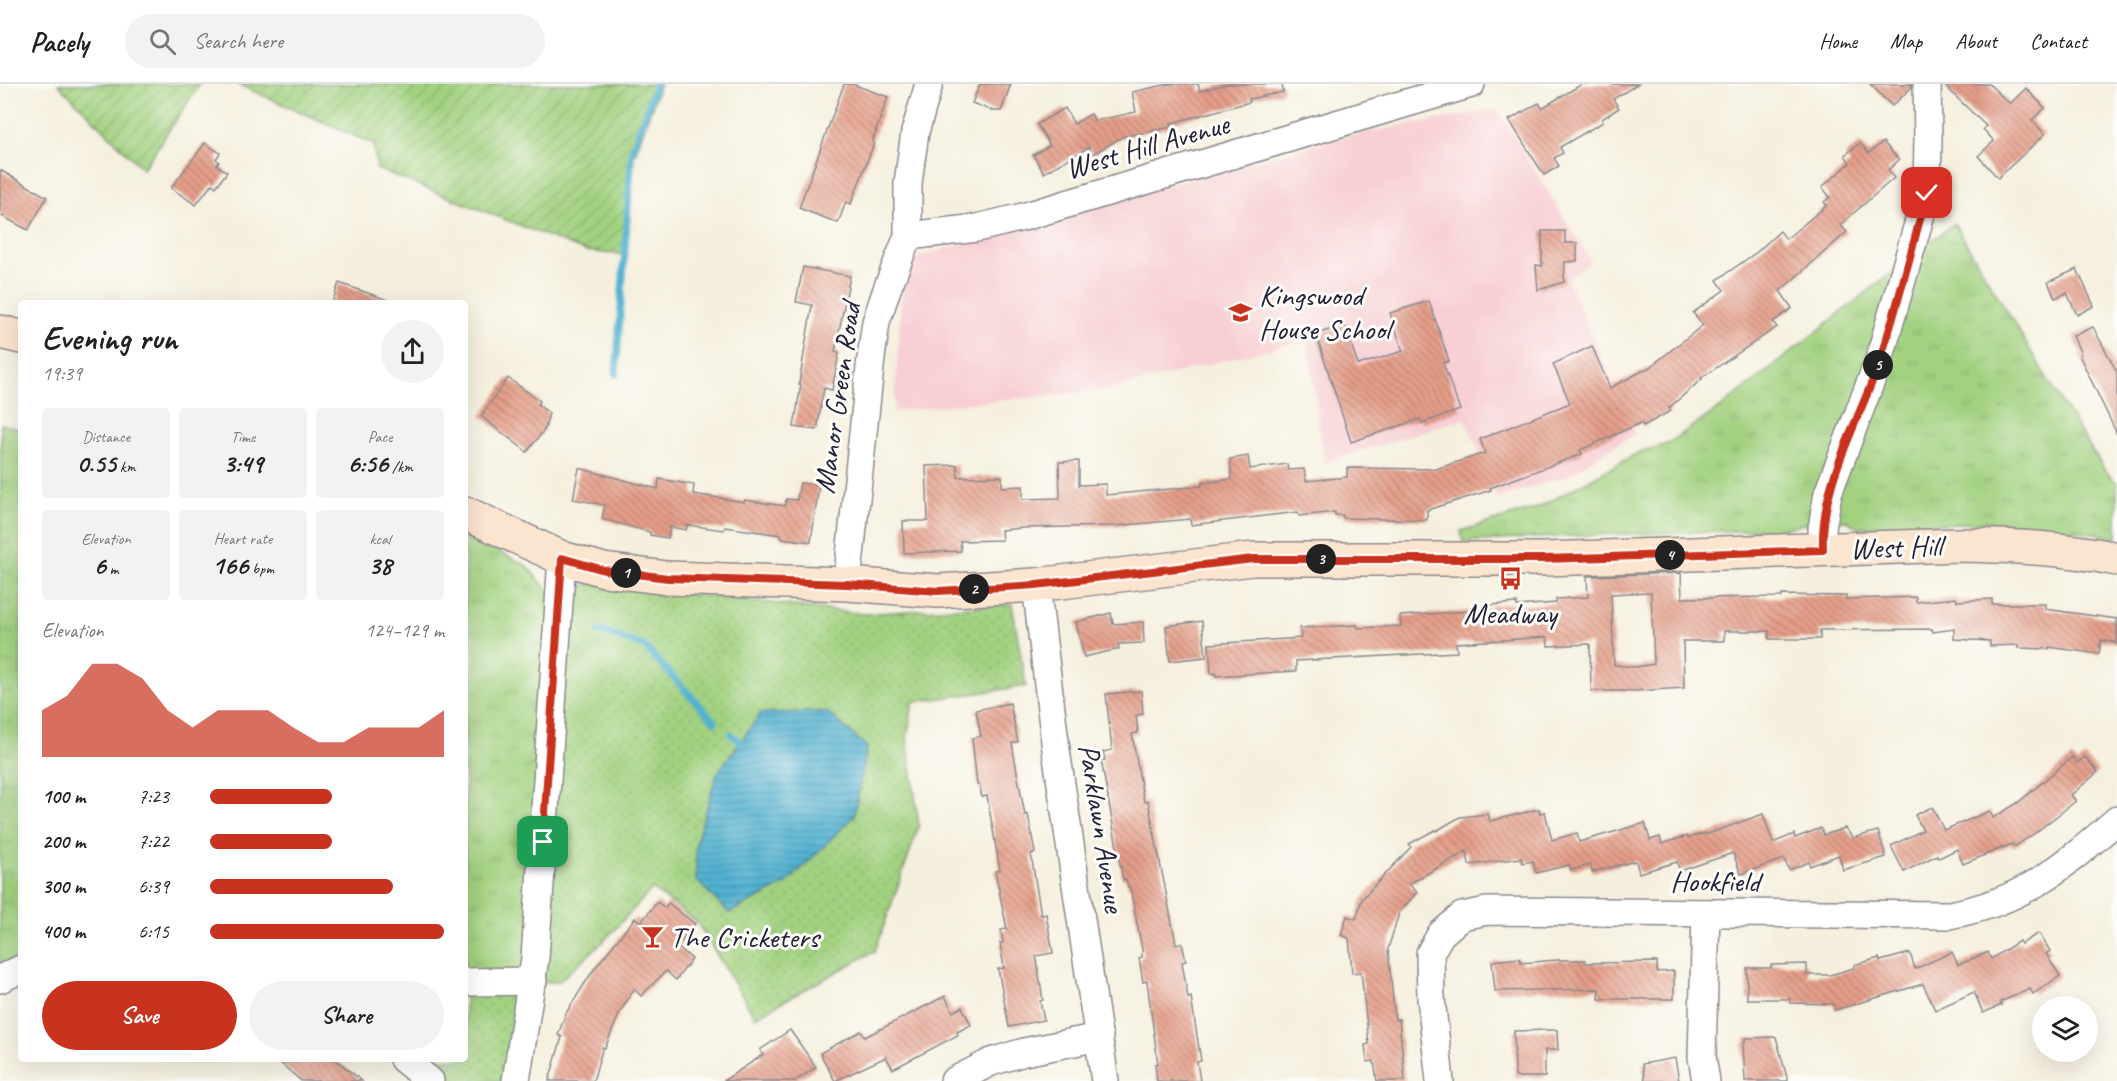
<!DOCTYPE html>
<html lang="en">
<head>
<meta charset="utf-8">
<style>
  :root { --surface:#fff; --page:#f2f2f2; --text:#222; --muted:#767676; --line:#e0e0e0; --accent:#c8321e }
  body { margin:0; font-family:Caveat,sans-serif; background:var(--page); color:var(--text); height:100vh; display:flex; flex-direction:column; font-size:22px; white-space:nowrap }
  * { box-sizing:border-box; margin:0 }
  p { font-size:20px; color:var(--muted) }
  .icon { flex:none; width:33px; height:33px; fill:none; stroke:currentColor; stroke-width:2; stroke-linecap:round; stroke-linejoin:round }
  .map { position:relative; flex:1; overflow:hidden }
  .drawer { position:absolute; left:18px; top:216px; width:450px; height:762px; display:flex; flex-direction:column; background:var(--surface); border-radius:6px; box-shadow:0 6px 24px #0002 }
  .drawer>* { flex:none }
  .fabs { position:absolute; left:2032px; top:912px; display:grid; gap:12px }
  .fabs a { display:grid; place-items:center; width:66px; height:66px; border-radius:50%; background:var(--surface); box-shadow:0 6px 24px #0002; font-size:30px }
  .pin { position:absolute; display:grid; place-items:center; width:51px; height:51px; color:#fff; margin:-26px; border-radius:12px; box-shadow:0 3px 9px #0006 }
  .km { position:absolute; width:30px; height:30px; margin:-15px; border-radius:50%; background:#222; color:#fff; font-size:16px; line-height:30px; text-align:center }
  .round { display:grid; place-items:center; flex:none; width:63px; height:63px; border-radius:32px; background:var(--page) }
  .overview { display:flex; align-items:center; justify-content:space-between; height:102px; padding:0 24px }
  h1 { font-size:33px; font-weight:700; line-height:45px }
  .stats { display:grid; grid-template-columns:repeat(3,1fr); gap:9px; height:102px; padding:6px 24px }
  .stats div { display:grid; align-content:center; border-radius:6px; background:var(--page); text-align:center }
  .stats b { font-size:26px; font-weight:700 }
  .stats small { font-size:16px; font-weight:400 }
  .stats p { font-size:16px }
  .chart { height:168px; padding:12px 24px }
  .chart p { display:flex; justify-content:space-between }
  .chart svg { width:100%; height:108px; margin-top:6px; fill:var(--accent); opacity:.7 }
  .cta { display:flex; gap:12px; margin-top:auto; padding:12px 24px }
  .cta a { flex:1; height:69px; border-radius:36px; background:var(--accent); color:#fff; font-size:24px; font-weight:700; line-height:69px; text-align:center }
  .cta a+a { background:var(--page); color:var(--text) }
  ul { padding:0 24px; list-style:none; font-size:20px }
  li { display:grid; grid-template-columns:96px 72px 1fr; align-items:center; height:45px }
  li i { height:15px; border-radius:8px; background:var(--accent) }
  header { display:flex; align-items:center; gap:36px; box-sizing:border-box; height:84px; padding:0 30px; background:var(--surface); border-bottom:2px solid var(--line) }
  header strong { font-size:28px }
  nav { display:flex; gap:33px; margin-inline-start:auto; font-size:21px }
  .search { width:420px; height:54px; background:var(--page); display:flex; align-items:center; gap:15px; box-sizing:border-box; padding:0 21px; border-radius:33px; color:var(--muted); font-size:22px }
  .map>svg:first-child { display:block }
</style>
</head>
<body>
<header>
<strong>Pacely</strong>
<div class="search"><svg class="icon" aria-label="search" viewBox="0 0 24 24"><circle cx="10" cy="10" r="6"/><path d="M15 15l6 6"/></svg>Search here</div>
<nav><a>Home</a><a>Map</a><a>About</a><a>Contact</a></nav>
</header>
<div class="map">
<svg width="2117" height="997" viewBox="0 0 2117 997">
  <defs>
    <pattern id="grass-dots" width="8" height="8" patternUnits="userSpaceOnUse" patternTransform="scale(1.5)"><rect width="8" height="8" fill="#a2d180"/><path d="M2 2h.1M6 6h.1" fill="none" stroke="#8bb370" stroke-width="1.8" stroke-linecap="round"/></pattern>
    <pattern id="park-tufts" width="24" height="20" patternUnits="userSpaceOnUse" patternTransform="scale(1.5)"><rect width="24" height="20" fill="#a2d180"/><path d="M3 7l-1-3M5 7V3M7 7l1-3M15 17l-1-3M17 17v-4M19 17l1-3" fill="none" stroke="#8bb370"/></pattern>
    <pattern id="garden-furrows" width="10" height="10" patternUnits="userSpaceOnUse" patternTransform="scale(1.5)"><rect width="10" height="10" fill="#a2d180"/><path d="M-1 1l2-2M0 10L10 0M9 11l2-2" fill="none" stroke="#8bb370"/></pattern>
    <pattern id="water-rules" width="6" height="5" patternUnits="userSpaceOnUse" patternTransform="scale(1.5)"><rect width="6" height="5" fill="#52b2d1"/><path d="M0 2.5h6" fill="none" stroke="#4490ab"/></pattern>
    <pattern id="building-back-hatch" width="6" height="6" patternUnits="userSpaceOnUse" patternTransform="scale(1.5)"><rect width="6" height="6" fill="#e59e89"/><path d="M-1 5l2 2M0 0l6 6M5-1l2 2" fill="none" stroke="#b98071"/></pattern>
  </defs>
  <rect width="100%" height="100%" fill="#fdfcf7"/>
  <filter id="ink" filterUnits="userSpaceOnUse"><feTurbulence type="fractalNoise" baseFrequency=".0167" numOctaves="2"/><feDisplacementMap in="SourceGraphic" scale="12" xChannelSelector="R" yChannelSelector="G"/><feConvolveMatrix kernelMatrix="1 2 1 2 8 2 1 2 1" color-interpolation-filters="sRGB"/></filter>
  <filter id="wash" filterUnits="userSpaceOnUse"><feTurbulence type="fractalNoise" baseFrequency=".008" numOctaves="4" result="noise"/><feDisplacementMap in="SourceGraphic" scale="24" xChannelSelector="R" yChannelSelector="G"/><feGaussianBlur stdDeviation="1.35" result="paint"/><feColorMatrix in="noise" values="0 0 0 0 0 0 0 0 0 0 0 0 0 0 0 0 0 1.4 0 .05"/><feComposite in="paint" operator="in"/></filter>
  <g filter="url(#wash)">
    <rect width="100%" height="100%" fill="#f5f0de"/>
    <polygon fill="#f7cfd4" points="1497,25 1591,177 1567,194 1635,349 1567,392 1497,414 1465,334 1324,379 1308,255 1113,305 894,327 902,201 915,173 1345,52"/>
    <polygon fill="url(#grass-dots)" stroke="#627a5e" stroke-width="1.5" points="592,499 865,530 1012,520 1026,602 913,618 907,654 919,742 875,867 755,933 697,838 652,805 602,859 558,898 527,897 509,997 445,997 418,975 465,975 465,539"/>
    <g fill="url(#park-tufts)" stroke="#627a5e" stroke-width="1.5">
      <polygon points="1954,139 2062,319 2104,385 2117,399 2117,454 2082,447 1986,438 1858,444 1846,436 1804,440 1778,446 1588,451 1463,458 1461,447 1540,423 1640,368 1667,360 1724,321"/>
      <polygon points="1,340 21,346 21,872 0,881"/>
      <polygon points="465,451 526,481 552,511 527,888 465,888"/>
    </g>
    <g fill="url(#garden-furrows)" stroke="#627a5e" stroke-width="1.5">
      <polygon points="58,0 200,0 143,85"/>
      <polygon points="237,0 660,0 634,73 627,171 585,167 377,85 373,60"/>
    </g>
    <polygon fill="url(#water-rules)" stroke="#3a6a86" stroke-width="1.5" points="827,628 867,663 854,732 786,800 729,829 696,796 696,759 717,690 761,629"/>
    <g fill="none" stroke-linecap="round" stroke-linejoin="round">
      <g stroke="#52b2d1" stroke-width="7">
        <polyline points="616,290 632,66 656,0"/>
        <polyline points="599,547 644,562 715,638"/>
        <polyline points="731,650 740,658"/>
      </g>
    </g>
    <g id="blocks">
      <g fill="url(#building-back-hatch)" fill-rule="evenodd">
        <polygon points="844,0 852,0 888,13 872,58 874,59 851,120 846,118 838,139 799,124"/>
        <polygon points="980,0 1011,0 1001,27 993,27 972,19"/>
        <polygon points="1169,0 1198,0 1200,7 1226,0 1282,0 1283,8 1249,15 1250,18 1171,39 1172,43 1122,53 1093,70 1089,63 1044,89 1033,71 1050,61 1037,40 1065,24 1074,40 1091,30 1095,37 1136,28 1132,8"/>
        <polygon points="1582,0 1638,0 1613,15 1619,24 1602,35 1603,38 1560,63 1563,69 1554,74 1559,82 1544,91 1509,36 1539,19 1542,24"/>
        <polygon points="1870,0 1911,0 1911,4 1892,22"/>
        <polygon points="1943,0 1989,0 2010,20 2026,4 2045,24 2032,36 2045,50 1998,94 1978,72 1994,57 1983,45 1986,42"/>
        <polygon points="1883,58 1899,76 1888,86 1894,94 1840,141 1847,148 1780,207 1792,224 1773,238 1777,243 1701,294 1702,295 1669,324 1671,327 1643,342 1641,339 1580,366 1582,370 1490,404 1491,406 1427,426 1427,436 1343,434 1343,431 1335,431 1335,428 1299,432 1298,428 1191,441 1190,435 1115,442 1024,444 1001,446 1002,456 960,457 961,467 904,469 903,437 928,437 926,382 957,381 958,393 1002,392 1002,403 1023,402 1023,415 1060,414 1059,378 1079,377 1079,401 1106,400 1106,411 1202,402 1202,399 1232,395 1230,375 1248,372 1250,385 1287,380 1288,386 1304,385 1306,397 1347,393 1347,384 1436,385 1485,369 1480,355 1570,319 1553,280 1592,262 1610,304 1650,283 1703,241 1693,229 1724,206 1717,196 1757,168 1780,147 1786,155 1827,121 1824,118 1830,113 1822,103 1850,79 1845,71 1860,59 1869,69"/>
        <polygon points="205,59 220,69 216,75 219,78 217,81 227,88 216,103 212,100 196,121 171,104"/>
        <polygon points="0,86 47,113 28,146 0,131"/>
        <polygon points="1542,147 1565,147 1565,159 1577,159 1577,177 1565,178 1564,198 1538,206 1536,181 1542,182"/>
        <polygon points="803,183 850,192 835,268 839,269 832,306 824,304 817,346 794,343 801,300 799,300 812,221 796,218"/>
        <polygon points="2077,185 2094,222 2077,231 2067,209 2055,214 2048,198"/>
        <polygon points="339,199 388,216 387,219 332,219"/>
        <polygon points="1429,217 1449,277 1443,279 1460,326 1422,339 1420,335 1351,358 1316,250 1345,241 1358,281 1403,267 1390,229"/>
        <polygon points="2093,243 2117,288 2117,350 2079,271 2081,270 2073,252"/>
        <polygon points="508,294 540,317 538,321 549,329 545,345 527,368 481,332"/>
        <polygon points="579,384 658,405 659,395 694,401 693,410 744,418 745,416 785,422 786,415 797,416 800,399 819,401 811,458 781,454 781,451 725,443 724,446 687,441 686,446 670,443 668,454 650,451 650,448 602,435 605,421 573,415"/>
        <path d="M1681,489L1682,514L1782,513V511L1846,512V515L1916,513V518L1956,514L1957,517L1992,515V520H2045V525L2117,535V559L2101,556L2099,570L2049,563V565L2018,564V561L1990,562V557L1954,555V545L1933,548L1932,545L1820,546V555H1769V547H1724V557H1683L1684,604L1634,607H1591L1590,560L1548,562L1547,553L1456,559L1457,568L1296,577V587L1216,592V589L1211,590L1209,560L1301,554L1300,544L1357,541L1358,544L1401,542L1400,532L1470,527L1490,524V521L1517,519V522L1556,519V515L1588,513L1587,492ZM1651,508L1654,580L1635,583L1614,581L1611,510Z"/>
        <polygon points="1111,529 1113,540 1143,538 1144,559 1118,560 1119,565 1084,573 1076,538"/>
        <polygon points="1202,537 1206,573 1170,577 1166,542"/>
        <polygon points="1141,607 1143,630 1136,631 1138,649 1132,650 1144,718 1148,717 1176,860 1182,859 1186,877 1182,878 1188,914 1191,913 1201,977 1197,978 1200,997 1157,997 1155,980 1158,980 1147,897 1143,898 1139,874 1142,873 1142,865 1130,803 1128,803 1126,795 1123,796 1101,676 1105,676 1103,668 1112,666 1106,610"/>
        <polygon points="1010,619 1018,658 1012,659 1018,694 1025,731 1028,730 1035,769 1031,770 1041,831 1046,830 1053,869 1036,872 1043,916 1040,917 1044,936 1009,943 998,885 1004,884 1000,859 1003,859 1001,846 1007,845 995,787 1000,786 987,712 982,713 979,701 977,701 972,654 981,652 976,626"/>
        <polygon points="2072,673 2077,679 2085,673 2098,688 2071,711 2076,717 2035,749 2014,763 2012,760 1963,780 1957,765 1939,774 1937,771 1904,788 1891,762 1923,746 1915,731 1932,723 1944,746 1990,727 1993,734 2019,718"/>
        <polygon points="1539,725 1540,729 1545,728 1552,756 1577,749 1579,758 1645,739 1650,756 1660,753 1662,760 1687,752 1688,754 1705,749 1705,751 1763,730 1773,759 1794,750 1795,754 1821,744 1824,751 1845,744 1853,754 1878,747 1886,773 1843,786 1839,771 1810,782 1809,778 1789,786 1784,775 1741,790 1733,769 1680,787 1677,778 1639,789 1636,777 1592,788 1591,781 1571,786 1569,781 1536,789 1533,777 1522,779 1521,774 1469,781 1467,767 1409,800 1417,808 1399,829 1388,865 1395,936 1399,935 1405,997 1377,997 1374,977 1367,978 1365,961 1369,960 1361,888 1352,889 1349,854 1341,851 1347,832 1356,835 1362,815 1411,763 1409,760 1435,746 1436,747 1460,733 1488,730 1490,737"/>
        <polygon points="657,818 665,824 668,819 695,840 677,863 692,875 676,896 666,887 641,912 634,905 620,928 605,964 603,963 593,997 549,997 562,953 558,951 566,929 594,885 635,834 641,838"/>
        <polygon points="2039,849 2050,867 2046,870 2060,892 2033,910 2030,905 2000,918 2001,921 1983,929 1974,908 1935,926 1923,900 1835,926 1833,920 1790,919 1790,915 1747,915 1747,884 1771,884 1771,881 1807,880 1807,891 1830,891 1854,884 1854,881 1879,874 1880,877 1910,869 1915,885 1952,868 1958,881 1988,868 1991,875 2019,857 2021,860"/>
        <polygon points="1520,874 1521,879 1557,876 1585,876 1585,879 1657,878 1657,888 1674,887 1674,915 1599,915 1599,905 1495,907 1492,877"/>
        <polygon points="945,912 953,928 962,923 971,941 957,948 958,951 893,985 886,973 835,997 820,969 861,947 865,953"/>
        <polygon points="790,946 816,983 795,997 723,997 763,971 760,966"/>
        <polygon points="1546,946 1557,946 1558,966 1545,966 1545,993 1515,993 1514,947"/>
        <polygon points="1776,953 1788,997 1745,997 1743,959 1745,959 1745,954"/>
        <polygon points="1675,974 1679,997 1645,997 1642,980"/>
        <polygon points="276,975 335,975 362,997 301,997"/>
      </g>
    </g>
  </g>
  <g filter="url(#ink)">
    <use href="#blocks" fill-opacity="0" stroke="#8c898c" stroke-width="1.5"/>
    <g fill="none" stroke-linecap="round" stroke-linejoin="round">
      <defs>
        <g id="minor">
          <polyline points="908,152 977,144 1023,133 1471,0"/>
          <polyline points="1823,466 1822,444 1828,409 1879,276 1927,109 1928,54 1927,0"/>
          <polyline points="847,500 871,274 876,238 887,205 908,152 908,99 915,48 929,0"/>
          <polyline points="1036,501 1056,666 1105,997"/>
          <polyline points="0,895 21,885"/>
          <polyline points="465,898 533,897"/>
          <polyline points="403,975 430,997"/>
          <polyline points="516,997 535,874 562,474"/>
          <polyline points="954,997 991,978 1024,968 1099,953"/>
          <path d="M1440,997L1431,914L1430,869L1441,850L1462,832L1487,827L1949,831C2023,818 2062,784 2117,736"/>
          <polyline points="1706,997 1702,973 1706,829"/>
        </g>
        <g id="secondary">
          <polyline points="0,248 21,253"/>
          <path d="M465,429L562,474L604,486L667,494L847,500L938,507L1036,501L1253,475H1544L1959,461C2012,462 2066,464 2117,475"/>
        </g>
      </defs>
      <use href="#minor" stroke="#8c898c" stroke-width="30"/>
      <use href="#secondary" stroke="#8c898c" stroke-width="36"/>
      <use href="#minor" stroke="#fff" stroke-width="27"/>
      <use href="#secondary" stroke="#fce5cf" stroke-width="33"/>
    </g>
  </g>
  <g fill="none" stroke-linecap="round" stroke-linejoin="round" filter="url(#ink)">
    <defs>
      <path id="route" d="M543,758L562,474L604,486L668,494L847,500L938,507L1036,501L1253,475H1544L1823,466C1820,398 1859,339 1880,276C1898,221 1912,164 1927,109"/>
    </defs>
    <use href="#route" stroke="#fff" stroke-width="12"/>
    <use href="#route" stroke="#c8321e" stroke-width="8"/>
  </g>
  <defs>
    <symbol id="school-bare" viewBox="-9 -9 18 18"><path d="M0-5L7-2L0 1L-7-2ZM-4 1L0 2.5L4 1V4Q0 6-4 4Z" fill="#c8321e" stroke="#fdfcf7" stroke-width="2.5" paint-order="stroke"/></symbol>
    <symbol id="bus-bare" viewBox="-9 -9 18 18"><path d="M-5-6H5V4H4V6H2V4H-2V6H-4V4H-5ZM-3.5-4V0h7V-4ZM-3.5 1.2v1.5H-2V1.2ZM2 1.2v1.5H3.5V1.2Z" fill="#c8321e" stroke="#fdfcf7" stroke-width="2.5" paint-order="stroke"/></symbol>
    <symbol id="bar-bare" viewBox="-9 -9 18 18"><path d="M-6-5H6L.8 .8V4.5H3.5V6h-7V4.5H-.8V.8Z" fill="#c8321e" stroke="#fdfcf7" stroke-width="2.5" paint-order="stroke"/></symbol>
  </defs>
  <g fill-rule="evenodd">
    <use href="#school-bare" x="1224" y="212" width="33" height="33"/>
    <use href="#bus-bare" x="1494" y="478" width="33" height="33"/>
    <use href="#bar-bare" x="636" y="836" width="33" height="33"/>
  </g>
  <g text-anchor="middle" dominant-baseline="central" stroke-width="6" stroke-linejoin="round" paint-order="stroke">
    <g font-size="30" fill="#22223b" stroke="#fdfcf7">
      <text transform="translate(1147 62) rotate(-16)">West Hill Avenue</text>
      <text transform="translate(837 314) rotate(-82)">Manor Green Road</text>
      <text transform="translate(1896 463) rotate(-2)">West Hill</text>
      <text transform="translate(1102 744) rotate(81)">Parklawn Avenue</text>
      <text x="1715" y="797">Hookfield</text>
    </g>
    <g font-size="30" fill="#22223b" stroke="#fdfcf7" text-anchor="start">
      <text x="1259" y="211">Kingswood<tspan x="1259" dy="34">House School</tspan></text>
      <text x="1510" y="529" text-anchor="middle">Meadway</text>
      <text x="670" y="853">The Cricketers</text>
    </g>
  </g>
</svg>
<div class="fabs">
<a><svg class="icon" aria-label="layers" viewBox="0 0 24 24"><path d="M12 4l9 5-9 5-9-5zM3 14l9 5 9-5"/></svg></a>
</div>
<div class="pin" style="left:543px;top:758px;background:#1e9e55"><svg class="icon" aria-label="arrive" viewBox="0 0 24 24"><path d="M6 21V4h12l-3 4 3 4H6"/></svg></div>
<div class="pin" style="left:1927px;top:109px;background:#d93025"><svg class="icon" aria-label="check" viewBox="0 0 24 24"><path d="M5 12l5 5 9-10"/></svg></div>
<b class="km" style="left:626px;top:489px">1</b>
<b class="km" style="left:974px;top:505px">2</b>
<b class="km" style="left:1321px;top:475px">3</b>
<b class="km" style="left:1670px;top:471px">4</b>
<b class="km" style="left:1878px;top:281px">5</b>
<section class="drawer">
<div class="overview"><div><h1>Evening run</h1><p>19:39</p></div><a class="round"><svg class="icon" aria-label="share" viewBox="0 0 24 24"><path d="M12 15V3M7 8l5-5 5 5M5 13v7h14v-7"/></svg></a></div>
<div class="stats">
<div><p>Distance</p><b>0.55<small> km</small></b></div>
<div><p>Time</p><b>3:49</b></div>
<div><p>Pace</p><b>6:56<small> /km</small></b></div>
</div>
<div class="stats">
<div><p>Elevation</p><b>6<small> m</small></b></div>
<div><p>Heart rate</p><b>166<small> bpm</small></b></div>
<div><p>kcal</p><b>38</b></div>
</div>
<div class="chart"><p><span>Elevation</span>124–129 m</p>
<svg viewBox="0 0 160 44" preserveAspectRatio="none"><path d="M0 44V25L10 19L20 6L30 6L40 12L50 25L60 32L70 25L80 25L90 25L100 32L110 38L120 38L130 32L140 32L150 32L160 25V44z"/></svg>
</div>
<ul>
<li><b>100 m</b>7:23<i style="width:52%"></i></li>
<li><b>200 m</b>7:22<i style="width:52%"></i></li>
<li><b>300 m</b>6:39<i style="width:78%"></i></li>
<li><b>400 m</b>6:15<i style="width:100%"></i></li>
</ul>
<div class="cta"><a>Save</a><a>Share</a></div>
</section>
</div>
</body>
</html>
